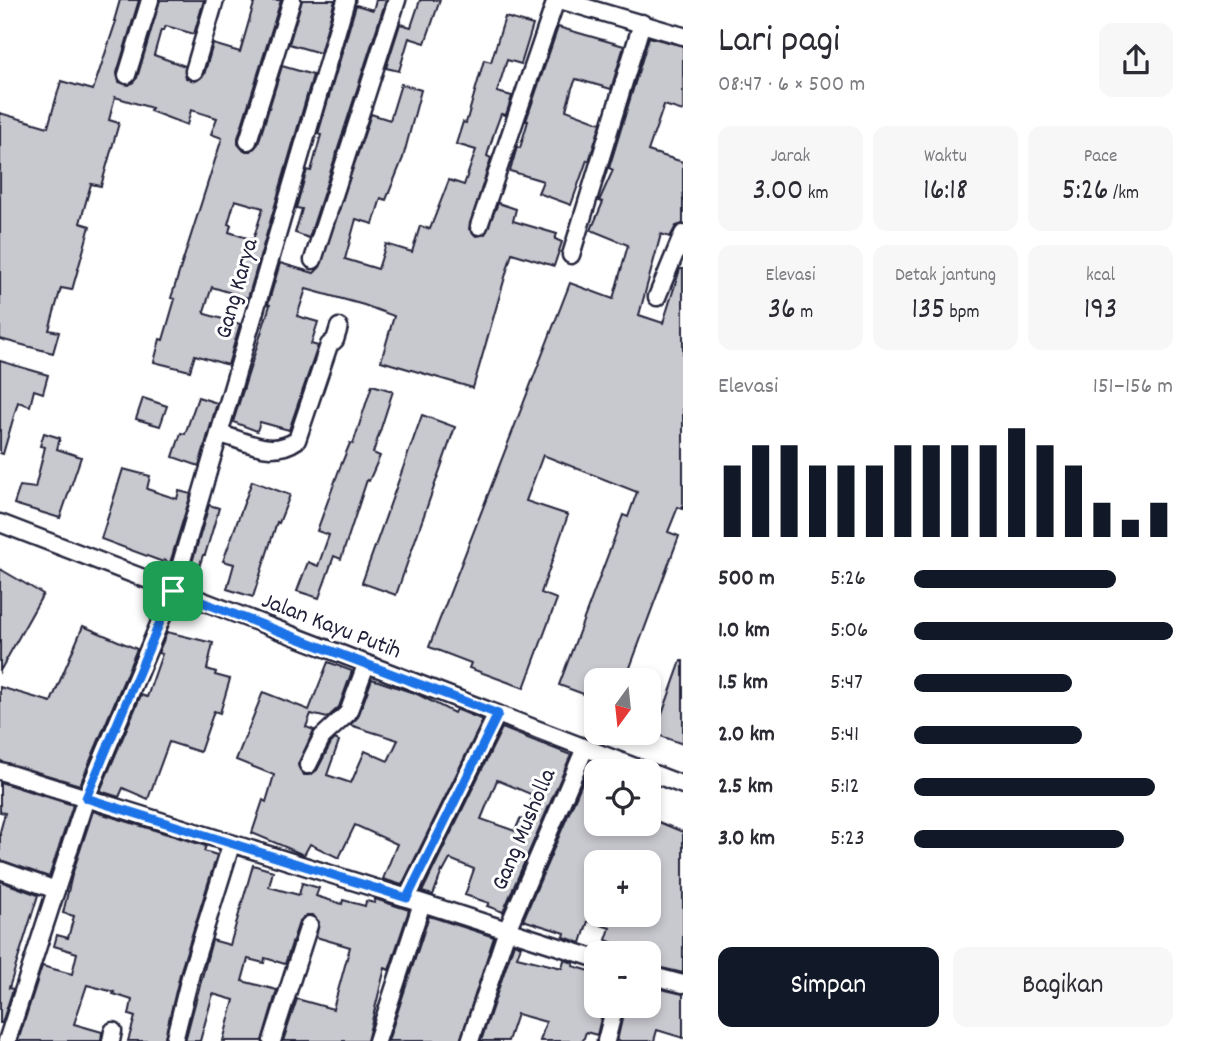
<!DOCTYPE html>
<html lang="id">
<head>
<meta charset="utf-8">
<style>
  :root { --surface:#fff; --page:#f7f7f7; --text:#2b2b33; --muted:#7c7c81; --accent:#111827 }
  body { margin:0; font-family:Dekko,sans-serif; background:var(--page); color:var(--text); height:100vh; display:flex; flex-direction:column; font-size:26px; white-space:nowrap }
  * { box-sizing:border-box; margin:0 }
  p { font-size:23px; color:var(--muted) }
  .icon { flex:none; width:38px; height:38px; fill:none; stroke:currentColor; stroke-width:2; stroke-linecap:round; stroke-linejoin:round }
  .map { position:relative; flex:1; overflow:hidden }
  .sheet { display:flex; flex-direction:column; background:var(--surface); width:525px }
  .sheet>* { flex:none }
  .needle { width:46px; rotate:195deg }
  .tools { position:absolute; left:584px; top:668px; display:grid; gap:14px }
  .tools a { display:grid; place-items:center; width:77px; height:77px; border-radius:14px; background:var(--surface); box-shadow:0 4px 10px #0003; font-size:35px }
  .pin { position:absolute; display:grid; place-items:center; width:60px; height:60px; color:#fff; margin:-30px; border-radius:14px; box-shadow:0 4px 10px #0006 }
  .round { display:grid; place-items:center; flex:none; width:74px; height:74px; border-radius:14px; background:var(--page) }
  .headline { display:flex; align-items:center; justify-content:space-between; height:119px; padding:0 35px }
  h1 { font-size:38px; font-weight:600; line-height:52px }
  .stats { display:grid; grid-template-columns:repeat(3,1fr); gap:10px; height:119px; padding:7px 35px }
  .stats div { display:grid; align-content:center; border-radius:14px; background:var(--page); text-align:center }
  .stats b { font-size:30px; font-weight:600 }
  .stats small { font-size:19px; font-weight:400 }
  .stats p { font-size:19px }
  .chart { height:196px; padding:14px 35px }
  .chart p { display:flex; justify-content:space-between }
  .chart svg { width:100%; height:126px; margin-top:7px; stroke:var(--accent); stroke-width:6 }
  .cta { display:flex; gap:14px; margin-top:auto; padding:14px 35px }
  .cta a { flex:1; height:80px; border-radius:14px; background:var(--accent); color:#fff; font-size:28px; font-weight:600; line-height:80px; text-align:center }
  .cta a+a { background:var(--page); color:var(--text) }
  ul { padding:0 35px; list-style:none; font-size:23px }
  li { display:grid; grid-template-columns:112px 84px 1fr; align-items:center; height:52px }
  li i { height:18px; border-radius:9px; background:var(--accent) }
  main { display:flex; flex:1; min-height:0 }
  .map>svg:first-child { display:block }
</style>
</head>
<body>
<main>
<div class="map">
<svg width="683" height="1041" viewBox="0 0 683 1041">
  <rect width="100%" height="100%" fill="#fff"/>
  <filter id="ink" filterUnits="userSpaceOnUse"><feTurbulence type="fractalNoise" baseFrequency=".0143" numOctaves="2"/><feDisplacementMap in="SourceGraphic" scale="14" xChannelSelector="R" yChannelSelector="G"/><feConvolveMatrix kernelMatrix="1 2 1 2 8 2 1 2 1" color-interpolation-filters="sRGB"/></filter>
  <g filter="url(#ink)">
    <g fill="#c8c8cf" stroke="#22223b" stroke-width="2" fill-rule="evenodd">
      <path d="M120,0H139L117,73L119,82L129,85L137,78L160,0H204L194,34L166,26L164,30H161L154,55L185,66L186,78L196,81L204,75L213,44L240,52L255,0H281L238,138V144L244,151H251L258,144L282,66L313,75L248,298L212,287L204,311L205,314L240,324L228,365L195,355L190,371L154,362L160,339L163,340L175,299L171,298L222,138L211,134L217,118L191,110L187,125L150,111L152,108L115,97L109,120L119,123L101,186L91,184L80,223L90,226L84,248L72,290L61,288L49,330L59,332L53,353L0,339V113L48,127L61,81L93,90L116,21H114ZM235,200L263,208L253,240L229,232L231,225L228,224Z"/>
      <polygon points="302,0 335,0 320,53 289,44"/>
      <polygon points="376,0 386,0 309,238 295,233 302,209 296,208 307,170 311,171 321,135 318,134 356,5 373,10"/>
      <polygon points="420,0 440,0 425,43 409,38 399,71 386,68 400,24 411,27"/>
      <polygon points="505,17 533,25 521,64 507,60 497,92 512,96 506,115 501,114 495,130 487,156 491,158 469,229 476,236 485,234 498,203 516,209 513,221 557,234 555,239 562,242 554,266 512,253 473,388 381,361 394,316 364,305 306,289 297,316 318,322 311,344 318,346 289,430 260,422 257,431 233,422 270,305 268,304 280,263 314,273 320,267 371,114 390,120 401,84 421,90 403,158 386,200 381,198 373,224 356,219 345,259 378,269 386,244 412,252 420,226 430,229 449,180 464,185 476,150 456,144 463,122 466,123 484,60 491,62"/>
      <polygon points="558,27 624,46 611,89 576,79 572,88 566,110 601,123 589,161 587,160 571,205 538,193 543,181 510,171 517,147 520,148 528,121 526,121"/>
      <polygon points="649,37 683,46 683,111 664,105 648,151 683,162 683,224 676,226 670,237 661,234 639,315 663,323 680,269 683,269 683,509 678,507 668,532 679,536 625,681 597,681 597,699 559,685 623,515 628,517 637,492 543,455 526,501 568,515 541,593 557,599 524,688 469,668 471,663 429,647 570,283 613,299 628,245 591,230 603,202 599,201 613,170 609,168"/>
      <polygon points="0,361 48,375 43,393 34,390 30,406 18,402 3,454 0,453"/>
      <polygon points="372,385 393,391 373,453 380,456 369,481 367,480 341,559 334,556 319,598 297,591 308,562 318,566 329,535 317,531 339,470 350,443 353,444"/>
      <polygon points="198,397 217,403 199,466 173,457 181,433 185,434"/>
      <polygon points="143,398 167,406 160,426 136,419"/>
      <polygon points="422,415 455,427 396,595 362,583"/>
      <polygon points="44,433 60,438 57,449 81,457 60,518 14,504 20,486 35,488 45,447 40,446"/>
      <polygon points="123,469 150,476 147,489 177,499 179,491 191,494 170,563 164,560 163,562 101,539"/>
      <polygon points="252,481 290,495 279,523 277,522 253,597 227,589 234,564 223,561"/>
      <polygon points="209,505 219,508 205,555 203,555 193,586 186,583"/>
      <polygon points="0,569 43,594 0,671"/>
      <polygon points="83,626 137,649 80,785 0,761 0,687 51,702"/>
      <polygon points="167,632 213,643 207,669 216,672 215,675 230,679 220,713 214,711 200,752 169,742 148,799 123,788 119,797 100,791 141,695 147,697 162,654 158,653"/>
      <polygon points="681,661 683,661 683,744 655,734"/>
      <polygon points="328,662 352,671 339,707 327,718 311,714 306,727 314,730 298,765 304,775 309,775 317,770 331,743 335,739 339,741 327,775 351,783 365,751 388,761 398,740 350,725 358,717 372,679 417,694 454,713 456,709 483,720 402,885 383,879 397,844 355,825 339,858 310,844 304,855 252,833 263,800 266,802 274,775 236,760 263,692 309,710"/>
      <path d="M502,728L571,755L503,912L487,906L489,903L465,895L474,869L450,859L443,872L442,871L433,895L422,892ZM497,780L533,795L523,820L520,819L515,831L481,819Z"/>
      <path d="M587,771L586,774L597,778V824H649V818L683,832V973L649,965V954H611L614,943L606,940L610,928L588,921L581,943L564,937L565,933L523,920ZM597,863H649V915H597Z"/>
      <polygon points="0,782 73,805 49,877 0,860 0,832 5,813 0,812"/>
      <polygon points="93,811 206,846 204,851 217,855 181,970 164,1041 128,1041 135,1017 129,1015 132,1000 113,994 114,992 87,985 74,1024 102,1032 101,1041 18,1041 42,966 72,974 77,953 54,946 57,935 68,938 74,916 63,913 72,875"/>
      <polygon points="253,865 273,871 269,887 299,895 302,883 319,888 316,896 342,904 343,900 365,906 366,901 375,903 375,899 409,910 389,970 385,968 367,1041 283,1041 297,999 333,1009 350,947 316,937 319,922 313,915 307,915 299,922 285,964 265,958 264,963 248,959 242,981 277,990 262,1041 223,1041 234,1000 213,994 200,1041 185,1041 212,940 230,945"/>
      <polygon points="0,881 38,895 9,988 13,989 2,1023 0,1023"/>
      <polygon points="429,916 494,937 460,1041 388,1041"/>
      <polygon points="514,943 521,946 517,957 562,968 564,960 574,963 573,966 597,973 597,1006 604,1006 597,1035 586,1032 583,1041 540,1041 546,1022 517,1014 508,1041 481,1041"/>
      <polygon points="652,987 683,994 683,1038 657,1030 654,1041 617,1041 625,1006 645,1009 646,1006 649,1006"/>
    </g>
    <g fill="none" stroke-linecap="round" stroke-linejoin="round">
      <defs>
        <g id="minor">
          <polyline points="560,0 683,36"/>
          <polyline points="194,71 215,0"/>
          <polyline points="127,75 150,0"/>
          <polyline points="248,141 292,0"/>
          <polyline points="479,226 556,0"/>
          <polyline points="571,255 642,23"/>
          <polyline points="313,260 397,0"/>
          <polyline points="657,297 683,234"/>
          <path d="M220,434C247,441 271,458 297,440L329,345L335,340L339,327"/>
          <polyline points="0,523 648,772"/>
          <polyline points="308,765 322,737 348,713 366,665"/>
          <polyline points="0,771 407,898 597,959"/>
          <polyline points="649,772 683,785"/>
          <polyline points="0,870 56,890"/>
          <polyline points="407,898 497,714"/>
          <polyline points="649,975 683,984"/>
          <polyline points="7,1041 86,798 173,591 346,0"/>
          <polyline points="111,1041 113,1031"/>
          <polyline points="174,1041 191,973 231,845"/>
          <polyline points="272,1041 309,925"/>
          <polyline points="377,1041 422,903"/>
          <polyline points="470,1041 507,930 585,748"/>
          <polyline points="606,1041 615,1006"/>
        </g>
      </defs>
      <use href="#minor" stroke="#22223b" stroke-width="21"/>
      <use href="#minor" stroke="#fff" stroke-width="16"/>
    </g>
  </g>
  <g fill="none" stroke-linecap="round" stroke-linejoin="round" filter="url(#ink)">
    <defs>
      <polygon id="route" points="173,591 498,714 407,898 86,798"/>
    </defs>
    <use href="#route" stroke="#fff" stroke-width="14"/>
    <use href="#route" stroke="#1a73e8" stroke-width="9"/>
  </g>
  <g text-anchor="middle" dominant-baseline="central" stroke-width="6" stroke-linejoin="round" paint-order="stroke">
    <g font-size="24" fill="#22223b" stroke="#fff">
      <text transform="translate(238 289) rotate(-74)">Gang Karya</text>
      <text transform="translate(331 627) rotate(21)">Jalan Kayu Putih</text>
      <text transform="translate(525 830) rotate(-67)">Gang Musholla</text>
    </g>
  </g>
</svg>
<div class="tools">
<a><svg class="needle" viewBox="-14 -14 28 28"><path d="M0-13l5 13h-10z" fill="#e53935"/><path d="M0 13l5-13h-10z" fill="#7c7c81"/></svg></a>
<a><svg class="icon" aria-label="locate" viewBox="0 0 24 24"><circle cx="12" cy="12" r="6"/><path d="M12 2v4M12 18v4M2 12h4M18 12h4"/></svg></a>
<a>+</a>
<a>−</a>
</div>
<div class="pin" style="left:173px;top:591px;background:#1e9e55"><svg class="icon" aria-label="arrive" viewBox="0 0 24 24"><path d="M6 21V4h12l-3 4 3 4H6"/></svg></div>
</div>
<section class="sheet">
<div class="headline"><div><h1>Lari pagi</h1><p>08:47 · 6 × 500 m</p></div><a class="round"><svg class="icon" aria-label="share" viewBox="0 0 24 24"><path d="M12 15V3M7 8l5-5 5 5M5 13v7h14v-7"/></svg></a></div>
<div class="stats">
<div><p>Jarak</p><b>3.00<small> km</small></b></div>
<div><p>Waktu</p><b>16:18</b></div>
<div><p>Pace</p><b>5:26<small> /km</small></b></div>
</div>
<div class="stats">
<div><p>Elevasi</p><b>36<small> m</small></b></div>
<div><p>Detak jantung</p><b>135<small> bpm</small></b></div>
<div><p>kcal</p><b>193</b></div>
</div>
<div class="chart"><p><span>Elevasi</span>151–156 m</p>
<svg viewBox="0 0 160 44" preserveAspectRatio="none"><path d="M5 44V19M15 44V12M25 44V12M35 44V19M45 44V19M55 44V19M65 44V12M75 44V12M85 44V12M95 44V12M105 44V6M115 44V12M125 44V19M135 44V32M145 44V38M155 44V32"/></svg>
</div>
<ul>
<li><b>500 m</b>5:26<i style="width:78%"></i></li>
<li><b>1.0 km</b>5:06<i style="width:100%"></i></li>
<li><b>1.5 km</b>5:47<i style="width:61%"></i></li>
<li><b>2.0 km</b>5:41<i style="width:65%"></i></li>
<li><b>2.5 km</b>5:12<i style="width:93%"></i></li>
<li><b>3.0 km</b>5:23<i style="width:81%"></i></li>
</ul>
<div class="cta"><a>Simpan</a><a>Bagikan</a></div>
</section>
</main>
</body>
</html>
